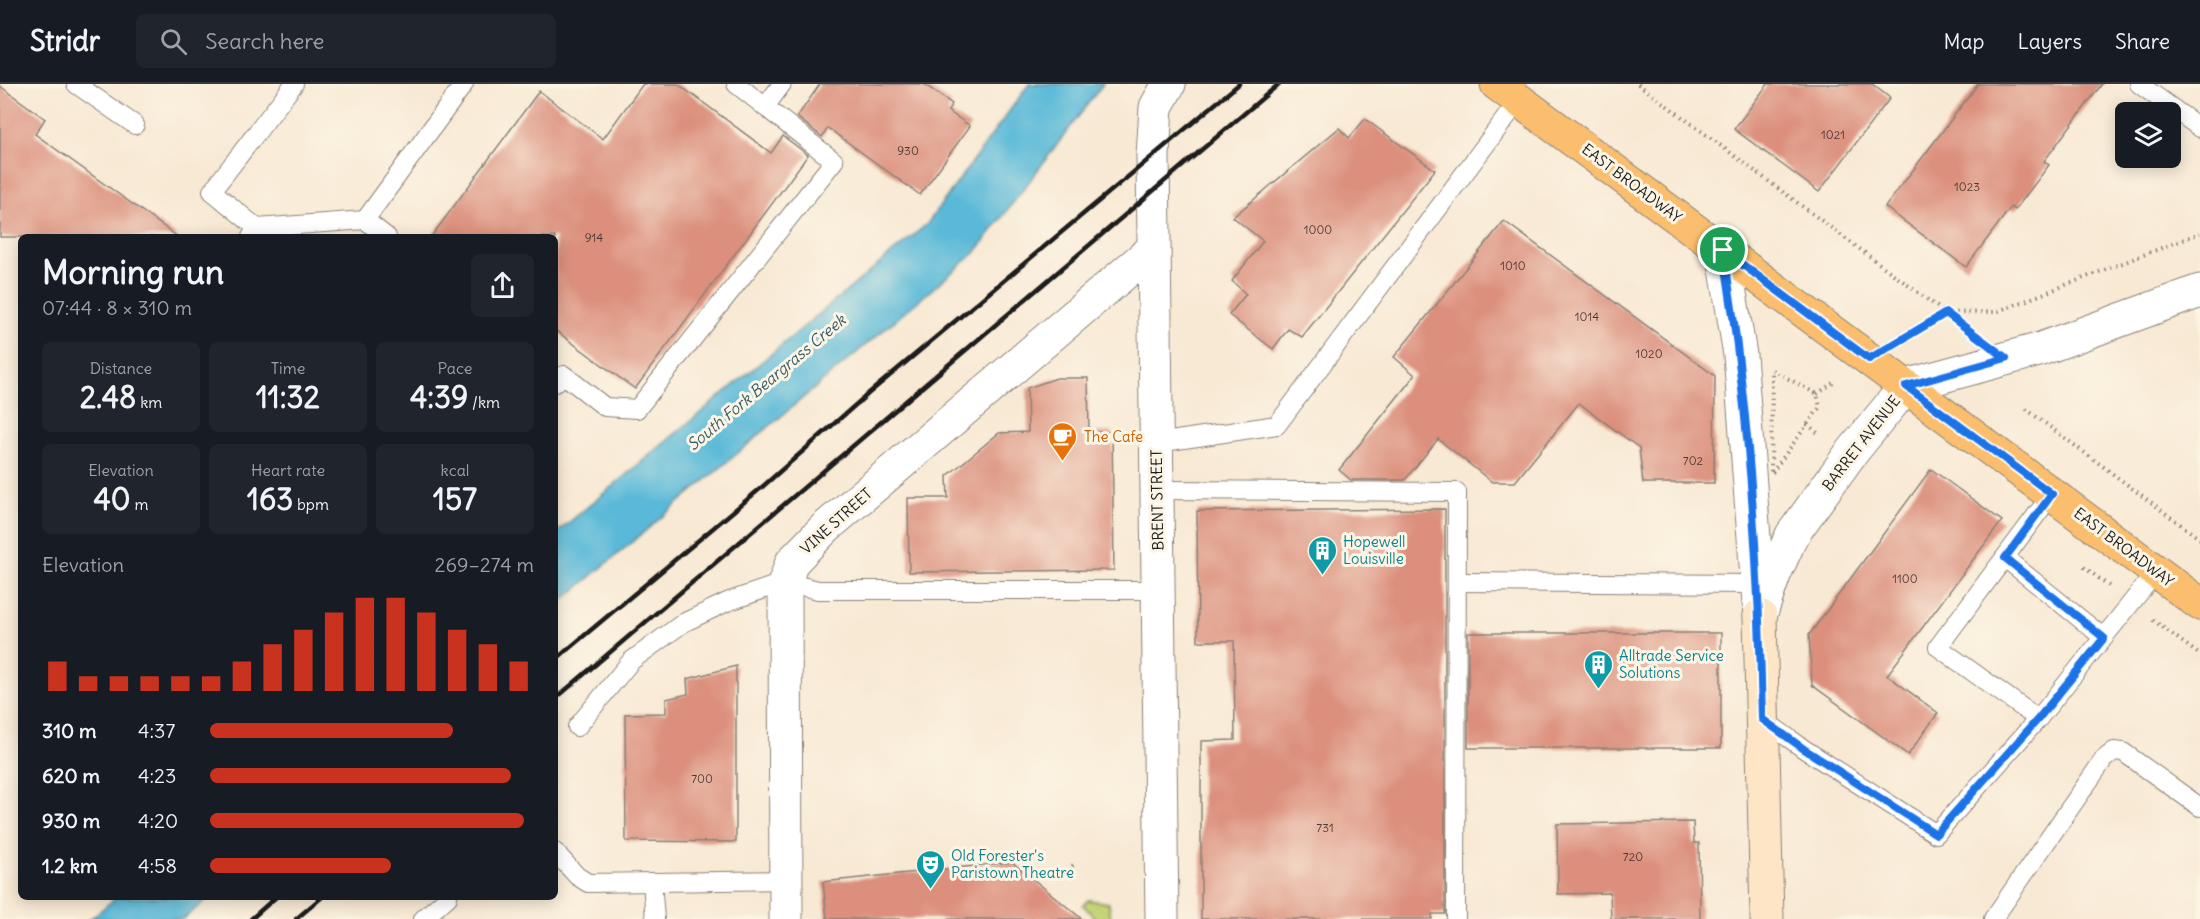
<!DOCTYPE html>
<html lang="en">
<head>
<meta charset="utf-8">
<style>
  :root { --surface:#171b24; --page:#20242c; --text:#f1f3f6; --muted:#9ea1a6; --line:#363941; --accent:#c8321e }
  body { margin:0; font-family:Delius,sans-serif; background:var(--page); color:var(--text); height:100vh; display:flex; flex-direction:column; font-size:22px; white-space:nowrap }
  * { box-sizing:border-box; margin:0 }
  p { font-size:20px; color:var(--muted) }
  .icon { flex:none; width:33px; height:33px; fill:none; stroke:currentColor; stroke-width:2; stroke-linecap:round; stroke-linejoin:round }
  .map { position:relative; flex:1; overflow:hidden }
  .details { position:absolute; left:18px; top:150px; width:540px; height:666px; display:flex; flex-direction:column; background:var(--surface); border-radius:9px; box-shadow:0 3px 15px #0003 }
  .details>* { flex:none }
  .controls { position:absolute; left:2115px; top:18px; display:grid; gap:12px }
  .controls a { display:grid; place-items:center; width:66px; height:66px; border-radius:9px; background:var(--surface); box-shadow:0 3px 15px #0003; font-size:30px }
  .pin { position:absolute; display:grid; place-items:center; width:51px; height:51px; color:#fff; margin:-26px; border:3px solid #fff; border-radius:50%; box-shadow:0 2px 6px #0007 }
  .round { display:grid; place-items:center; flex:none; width:63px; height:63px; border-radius:9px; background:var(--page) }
  .head { display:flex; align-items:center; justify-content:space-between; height:102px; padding:0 24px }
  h1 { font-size:33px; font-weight:700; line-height:45px }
  .metrics { display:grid; grid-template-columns:repeat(3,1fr); gap:9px; height:102px; padding:6px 24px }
  .metrics div { display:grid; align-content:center; border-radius:9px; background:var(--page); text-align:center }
  .metrics b { font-size:30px; font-weight:700 }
  .metrics small { font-size:16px; font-weight:400 }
  .metrics p { font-size:16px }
  .chart { height:168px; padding:12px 24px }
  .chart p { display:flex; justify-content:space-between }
  .chart svg { width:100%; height:108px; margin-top:6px; stroke:var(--accent); stroke-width:6 }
  ul { padding:0 24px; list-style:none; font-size:20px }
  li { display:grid; grid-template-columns:96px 72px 1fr; align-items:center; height:45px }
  li i { height:15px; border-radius:8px; background:var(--accent) }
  header { display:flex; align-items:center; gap:36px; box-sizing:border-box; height:84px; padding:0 30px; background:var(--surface); border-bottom:2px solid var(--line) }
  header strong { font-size:28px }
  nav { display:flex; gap:33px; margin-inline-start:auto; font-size:21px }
  .search { width:420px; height:54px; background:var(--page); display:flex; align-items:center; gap:15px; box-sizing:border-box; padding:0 21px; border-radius:9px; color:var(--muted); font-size:22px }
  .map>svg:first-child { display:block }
</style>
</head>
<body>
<header>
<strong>Stridr</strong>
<div class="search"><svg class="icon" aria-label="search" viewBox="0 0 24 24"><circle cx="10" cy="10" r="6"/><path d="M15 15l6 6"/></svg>Search here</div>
<nav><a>Map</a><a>Layers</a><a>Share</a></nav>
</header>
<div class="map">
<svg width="2200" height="835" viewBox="0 0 2200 835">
  <rect width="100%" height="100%" fill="#fcf5e5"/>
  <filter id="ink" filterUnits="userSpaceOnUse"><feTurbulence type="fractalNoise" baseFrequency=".0167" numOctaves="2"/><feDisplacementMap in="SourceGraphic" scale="12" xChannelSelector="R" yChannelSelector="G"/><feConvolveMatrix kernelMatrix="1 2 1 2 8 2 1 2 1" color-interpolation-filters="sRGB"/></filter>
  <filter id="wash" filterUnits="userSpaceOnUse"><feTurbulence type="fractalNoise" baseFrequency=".008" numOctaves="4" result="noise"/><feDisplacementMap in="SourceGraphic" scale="24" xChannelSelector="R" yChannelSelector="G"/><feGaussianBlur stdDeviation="1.35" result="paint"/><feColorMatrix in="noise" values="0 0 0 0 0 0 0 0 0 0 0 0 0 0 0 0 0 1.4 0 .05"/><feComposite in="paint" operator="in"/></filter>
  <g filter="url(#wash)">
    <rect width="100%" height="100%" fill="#f8e9d4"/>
    <polygon fill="#c3d375" stroke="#707848" stroke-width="1.5" points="1088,816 1109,819 1111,835 1096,835 1083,821"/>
    <g fill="#5ab9d8" stroke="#3b6a7a" stroke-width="1.5">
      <polygon points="1029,0 1103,0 975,169 555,523 555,450 927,140"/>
      <polygon points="117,813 210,813 183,835 90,835"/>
    </g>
    <g id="blocks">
      <g fill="#db8f7c">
        <polygon points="643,0 678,0 771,69 783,52 808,71 635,305 555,246 555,153 431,153 539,7 603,55"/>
        <polygon points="820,0 924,0 952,20 948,27 970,42 920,111 828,44 822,53 797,33"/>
        <polygon points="1768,0 1872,0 1890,14 1819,108 1734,45"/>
        <polygon points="1978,0 2102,0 2044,77 2049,81 2015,126 2011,123 1966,183 1885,123"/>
        <polygon points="0,2 45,35 35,50 178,153 0,153"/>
        <polygon points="1365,35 1435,86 1302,253 1288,245 1273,265 1229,231 1246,210 1232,197 1263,157 1233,133 1339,44 1349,54"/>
        <polygon points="1504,137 1715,292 1714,399 1643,399 1639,364 1579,319 1515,398 1492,398 1438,355 1405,396 1351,396 1339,386 1415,291 1394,273"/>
        <polygon points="1057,294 1088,294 1089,348 1112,348 1114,486 909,488 908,414 948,414 947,392 999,349 1028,348 1027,304"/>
        <polygon points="1931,385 2002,437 1887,591 1938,629 1908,671 1812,601 1809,551"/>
        <polygon points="1445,425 1445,830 1432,830 1432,835 1201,835 1201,657 1235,656 1234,557 1198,557 1197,427"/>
        <rect x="1468" y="549" width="253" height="115"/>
        <polygon points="736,582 736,758 626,757 625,630 666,629 666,615 688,610 687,595"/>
        <polygon points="1693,738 1694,759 1699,759 1700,835 1611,835 1610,809 1558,810 1557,740"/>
        <polygon points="1012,778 1082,835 827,835 823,798"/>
      </g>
    </g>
  </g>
  <g filter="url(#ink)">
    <use href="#blocks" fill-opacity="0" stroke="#8a8278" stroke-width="1.5"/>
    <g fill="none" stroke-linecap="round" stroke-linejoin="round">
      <defs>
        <g id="lane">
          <polyline points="76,0 135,41"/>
          <polyline points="2139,0 2200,44"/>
          <polyline points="765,23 782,0"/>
          <polyline points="365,136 464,0"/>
          <polyline points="257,144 365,136 387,153"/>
          <polyline points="251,153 257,144 212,107 294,0"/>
          <polyline points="555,299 564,291 605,323 637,325 834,77 736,0"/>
          <polyline points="1157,359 1277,341 1519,16"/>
          <polyline points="1157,406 1457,408 1456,835"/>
          <polyline points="2005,474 2104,554"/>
          <polyline points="1457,498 1758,500"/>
          <polyline points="1762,635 1804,665 1936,750 2038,635 2156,488"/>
          <polyline points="2038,635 1938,563 2052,410"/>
          <polyline points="577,643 631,577 683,539 727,518 785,498 818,506 1158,506"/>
          <polyline points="555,768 577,792 588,799 786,796"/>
          <polyline points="652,798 655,835"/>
          <polyline points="423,835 448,813"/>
          <polyline points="1993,835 2104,675 2114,667 2123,668 2200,723"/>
        </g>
        <g id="street">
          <polyline points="1723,166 1740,271 1759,519"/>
          <polyline points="1760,532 1774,491 1792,451 1849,372 1906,302 2038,266 2200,207"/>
          <polyline points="786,835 785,498 792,478 825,444 1153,165"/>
          <polyline points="1162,835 1153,72 1156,23 1169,0"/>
        </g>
        <polyline id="secondary" points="1760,532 1767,835"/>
        <polyline id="primary" points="1497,0 2200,520"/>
      </defs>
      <use href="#lane" stroke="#8a8278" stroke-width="20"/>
      <use href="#street" stroke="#8a8278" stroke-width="35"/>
      <use href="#secondary" stroke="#8a8278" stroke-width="35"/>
      <use href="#primary" stroke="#8a8278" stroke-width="35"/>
      <g stroke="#8a8278" stroke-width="4" stroke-dasharray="1.5 4.5" stroke-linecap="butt">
        <polyline points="1638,0 1971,248"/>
        <polyline points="1903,254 1946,229 1996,228 2200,149"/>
        <polygon points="1772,286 1817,310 1820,323 1771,390"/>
        <polyline points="1817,310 1836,297"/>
        <polyline points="2026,325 2200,455"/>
        <polyline points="1807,340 1820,351"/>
        <polyline points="2084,483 2109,502"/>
        <polyline points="2153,536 2200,571"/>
        <polyline points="1072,782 1076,779"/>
        <polyline points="1056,792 1062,787"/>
      </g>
      <use href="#lane" stroke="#fff" stroke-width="18"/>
      <use href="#street" stroke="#fff" stroke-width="33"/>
      <use href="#secondary" stroke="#fde5c5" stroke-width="33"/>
      <use href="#primary" stroke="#fbbe6e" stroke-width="33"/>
      <g stroke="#1c1c1c" stroke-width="4.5">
        <polyline points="555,576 761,404 869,309 1239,0"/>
        <polyline points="555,615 1279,0"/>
        <polyline points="251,835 276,813"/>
        <polyline points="296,835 322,813"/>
      </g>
    </g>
  </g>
  <g fill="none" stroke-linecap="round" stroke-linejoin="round" filter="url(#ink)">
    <defs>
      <path id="route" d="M1723,166L1869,275L1946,229L2006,274L1906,302L2052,410L2005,474L2104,554L2038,635L1936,750L1804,665L1762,635C1759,478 1749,321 1723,166Z"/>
    </defs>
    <use href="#route" stroke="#fff" stroke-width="12"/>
    <use href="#route" stroke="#1a73e8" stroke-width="8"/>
  </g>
  <defs>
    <symbol id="cafe-pin" viewBox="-11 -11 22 30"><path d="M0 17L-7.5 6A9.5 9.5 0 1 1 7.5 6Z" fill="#e8710a" stroke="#fcf5e5"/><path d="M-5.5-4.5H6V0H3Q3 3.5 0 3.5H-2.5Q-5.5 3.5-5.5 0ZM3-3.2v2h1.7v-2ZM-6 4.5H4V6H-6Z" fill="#fff"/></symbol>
    <symbol id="building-pin" viewBox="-11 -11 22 30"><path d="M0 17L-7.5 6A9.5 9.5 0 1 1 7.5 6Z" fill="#0f9aa8" stroke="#fcf5e5"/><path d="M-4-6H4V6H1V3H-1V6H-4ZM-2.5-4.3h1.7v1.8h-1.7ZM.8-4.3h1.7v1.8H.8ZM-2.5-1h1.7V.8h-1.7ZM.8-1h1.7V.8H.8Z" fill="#fff"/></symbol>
    <symbol id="theatre-pin" viewBox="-11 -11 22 30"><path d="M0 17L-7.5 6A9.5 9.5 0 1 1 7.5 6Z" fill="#0f9aa8" stroke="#fcf5e5"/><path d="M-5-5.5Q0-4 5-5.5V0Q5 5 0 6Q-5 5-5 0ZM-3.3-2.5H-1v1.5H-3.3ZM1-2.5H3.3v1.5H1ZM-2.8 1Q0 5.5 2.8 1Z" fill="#fff"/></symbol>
  </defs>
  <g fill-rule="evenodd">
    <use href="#cafe-pin" x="1046" y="336" width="33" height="45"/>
    <use href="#building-pin" x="1306" y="450" width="33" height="45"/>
    <use href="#building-pin" x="1582" y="564" width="33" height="45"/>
    <use href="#theatre-pin" x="914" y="764" width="33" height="45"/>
  </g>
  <g text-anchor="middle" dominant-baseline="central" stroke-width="6" stroke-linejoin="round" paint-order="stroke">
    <g font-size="12" fill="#4c3934">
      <text x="1833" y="50">1021</text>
      <text x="908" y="66">930</text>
      <text x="1967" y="102">1023</text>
      <text x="1318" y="145">1000</text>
      <text x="594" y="153">914</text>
      <text x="1513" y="181">1010</text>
      <text x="1587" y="232">1014</text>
      <text x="1649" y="269">1020</text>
      <text x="1693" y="376">702</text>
      <text x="1905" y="494">1100</text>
      <text x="702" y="694">700</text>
      <text x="1325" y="743">731</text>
      <text x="1633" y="772">720</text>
    </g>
    <g font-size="15" fill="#1c1c1c" stroke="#fcf5e5">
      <text transform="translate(1632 99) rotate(37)">EAST BROADWAY</text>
      <text transform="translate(1861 359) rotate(-52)">BARRET AVENUE</text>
      <text transform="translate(1157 416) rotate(-91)">BRENT STREET</text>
      <text transform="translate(836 437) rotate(-42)">VINE STREET</text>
      <text transform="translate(2124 463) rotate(37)">EAST BROADWAY</text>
    </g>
    <g font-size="15" fill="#c56008" stroke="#fcf5e5" text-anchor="start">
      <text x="1084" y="352">The Cafe</text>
    </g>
    <g font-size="15" fill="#0d838f" stroke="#fcf5e5" text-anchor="start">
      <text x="1343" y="457">Hopewell<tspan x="1343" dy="17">Louisville</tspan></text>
      <text x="1619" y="571">Alltrade Service<tspan x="1619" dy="17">Solutions</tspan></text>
      <text x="951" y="771">Old Forester's<tspan x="951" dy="17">Paristown Theatre</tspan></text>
    </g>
    <g font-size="16" font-style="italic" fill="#355b67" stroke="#fcf5e5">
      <text transform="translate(766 298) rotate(-40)">South Fork Beargrass Creek</text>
    </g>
  </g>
</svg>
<div class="controls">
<a><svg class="icon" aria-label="layers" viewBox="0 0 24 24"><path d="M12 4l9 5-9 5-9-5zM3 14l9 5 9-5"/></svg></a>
</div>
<div class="pin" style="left:1723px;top:166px;background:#1e9e55"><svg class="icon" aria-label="arrive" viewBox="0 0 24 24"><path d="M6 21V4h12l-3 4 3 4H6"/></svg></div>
<section class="details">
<div class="head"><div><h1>Morning run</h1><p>07:44 · 8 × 310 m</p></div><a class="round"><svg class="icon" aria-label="share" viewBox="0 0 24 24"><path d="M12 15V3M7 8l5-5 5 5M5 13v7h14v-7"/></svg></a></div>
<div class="metrics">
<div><p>Distance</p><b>2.48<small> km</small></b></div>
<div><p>Time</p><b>11:32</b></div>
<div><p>Pace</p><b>4:39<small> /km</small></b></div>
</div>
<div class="metrics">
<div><p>Elevation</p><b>40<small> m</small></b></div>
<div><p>Heart rate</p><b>163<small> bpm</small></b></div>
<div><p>kcal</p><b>157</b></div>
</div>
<div class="chart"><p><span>Elevation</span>269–274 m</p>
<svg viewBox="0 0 160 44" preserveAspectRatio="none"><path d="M5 44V32M15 44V38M25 44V38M35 44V38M45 44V38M55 44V38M65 44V32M75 44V25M85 44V19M95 44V12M105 44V6M115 44V6M125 44V12M135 44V19M145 44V25M155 44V32"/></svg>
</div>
<ul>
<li><b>310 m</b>4:37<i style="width:75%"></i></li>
<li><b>620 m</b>4:23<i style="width:93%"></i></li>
<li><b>930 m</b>4:20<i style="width:97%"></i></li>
<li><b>1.2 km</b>4:58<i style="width:56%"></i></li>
</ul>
</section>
</div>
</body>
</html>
